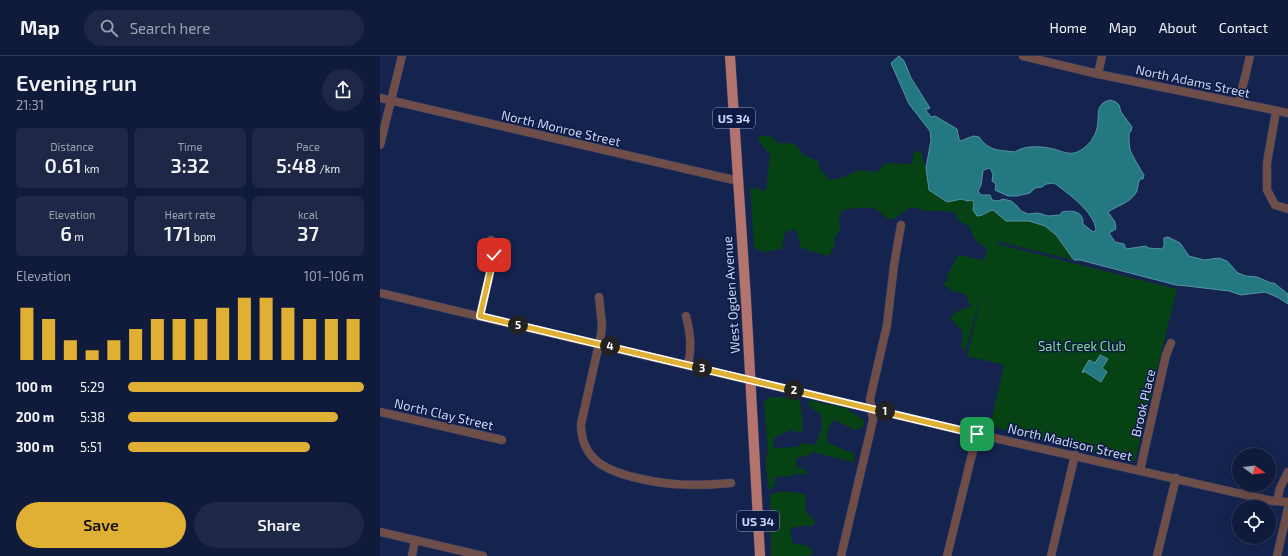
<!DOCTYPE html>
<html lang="en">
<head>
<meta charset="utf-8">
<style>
  :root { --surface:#101b3b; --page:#1e2846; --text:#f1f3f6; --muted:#9ca1af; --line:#303955; --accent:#e0b034 }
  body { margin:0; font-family:"Exo 2",sans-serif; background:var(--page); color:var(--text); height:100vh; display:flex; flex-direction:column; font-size:15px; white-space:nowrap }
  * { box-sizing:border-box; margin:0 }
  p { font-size:13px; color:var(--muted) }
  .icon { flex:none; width:22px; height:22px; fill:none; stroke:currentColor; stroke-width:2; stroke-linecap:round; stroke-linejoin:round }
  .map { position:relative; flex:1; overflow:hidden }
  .panel { display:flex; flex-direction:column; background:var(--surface); width:380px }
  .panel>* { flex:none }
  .needle { width:26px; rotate:105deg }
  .buttons { position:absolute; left:852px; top:392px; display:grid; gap:8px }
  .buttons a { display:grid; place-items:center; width:44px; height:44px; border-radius:50%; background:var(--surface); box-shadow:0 4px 16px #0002,0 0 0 1px var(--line); font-size:20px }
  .pin { position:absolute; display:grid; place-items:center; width:34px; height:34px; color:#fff; margin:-17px; border-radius:8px; box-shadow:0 2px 6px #0006 }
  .km { position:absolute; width:20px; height:20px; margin:-10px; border-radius:50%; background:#222; color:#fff; font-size:11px; line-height:20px; text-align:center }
  .round { display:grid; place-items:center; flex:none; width:42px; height:42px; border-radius:21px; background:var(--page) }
  .overview { display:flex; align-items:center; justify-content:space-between; height:68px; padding:0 16px }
  h1 { font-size:22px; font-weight:600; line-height:30px }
  .figures { display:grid; grid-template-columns:repeat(3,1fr); gap:6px; height:68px; padding:4px 16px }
  .figures div { display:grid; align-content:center; border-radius:6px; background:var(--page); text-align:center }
  .figures b { font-size:20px; font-weight:600 }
  .figures small { font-size:11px; font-weight:400 }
  .figures p { font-size:11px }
  .chart { height:112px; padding:8px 16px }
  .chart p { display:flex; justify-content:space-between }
  .chart svg { width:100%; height:72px; margin-top:4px; stroke:var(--accent); stroke-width:6 }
  .button { display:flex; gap:8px; margin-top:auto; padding:8px 16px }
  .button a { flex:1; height:46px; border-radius:24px; background:var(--accent); color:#111; font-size:16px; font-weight:600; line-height:46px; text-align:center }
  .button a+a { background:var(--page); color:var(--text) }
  ul { padding:0 16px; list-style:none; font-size:13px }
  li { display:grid; grid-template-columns:64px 48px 1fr; align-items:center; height:30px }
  li i { height:10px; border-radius:5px; background:var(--accent) }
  header { display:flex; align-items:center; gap:24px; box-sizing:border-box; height:56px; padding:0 20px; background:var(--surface); border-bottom:1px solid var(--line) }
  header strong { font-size:19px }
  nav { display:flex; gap:22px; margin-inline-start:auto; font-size:14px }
  .search { width:280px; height:36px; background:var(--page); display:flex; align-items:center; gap:10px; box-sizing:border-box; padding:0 14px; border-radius:22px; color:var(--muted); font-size:15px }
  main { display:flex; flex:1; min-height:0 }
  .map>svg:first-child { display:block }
</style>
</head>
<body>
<header>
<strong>Map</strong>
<div class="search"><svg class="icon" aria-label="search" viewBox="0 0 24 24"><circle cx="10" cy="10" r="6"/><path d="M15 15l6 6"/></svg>Search here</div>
<nav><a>Home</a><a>Map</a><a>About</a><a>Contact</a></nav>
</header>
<main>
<section class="panel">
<div class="overview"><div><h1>Evening run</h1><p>21:31</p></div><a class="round"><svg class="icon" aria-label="share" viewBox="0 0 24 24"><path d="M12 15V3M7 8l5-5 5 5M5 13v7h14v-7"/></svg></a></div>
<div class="figures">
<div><p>Distance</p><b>0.61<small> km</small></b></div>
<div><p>Time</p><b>3:32</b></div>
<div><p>Pace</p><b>5:48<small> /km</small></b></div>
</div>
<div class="figures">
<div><p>Elevation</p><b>6<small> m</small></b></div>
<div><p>Heart rate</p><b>171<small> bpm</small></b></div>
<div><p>kcal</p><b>37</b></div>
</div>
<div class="chart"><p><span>Elevation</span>101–106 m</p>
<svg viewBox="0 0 160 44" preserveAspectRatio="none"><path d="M5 44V12M15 44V19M25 44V32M35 44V38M45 44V32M55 44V25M65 44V19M75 44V19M85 44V19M95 44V12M105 44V6M115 44V6M125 44V12M135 44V19M145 44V19M155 44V19"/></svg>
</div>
<ul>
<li><b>100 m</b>5:29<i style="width:100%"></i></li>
<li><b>200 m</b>5:38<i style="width:89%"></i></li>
<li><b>300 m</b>5:51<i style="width:77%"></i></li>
</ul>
<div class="button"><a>Save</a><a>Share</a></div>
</section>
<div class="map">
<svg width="908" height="500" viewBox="0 0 908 500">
  <rect width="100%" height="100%" fill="#15244f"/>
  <g fill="#074214">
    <path d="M381,80H391L399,88L404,86L416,89L423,99L438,105L440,113L450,124L463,121L479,114L497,116L506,107L532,108L534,95L541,96L546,112L549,134L567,146L582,143L587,145L593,144L594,147L593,154L602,160L609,155L613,154L626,165H649L665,170L676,179L694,204L619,186L617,188L797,233L755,405L610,370L624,309L587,300L602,238L585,295L581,291L583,276L570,262L576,256L591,250L585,238L572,235L562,227L567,225L569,216L578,199L604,204L607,192C597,188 592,180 589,170L577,164L576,157L566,155H548L531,151L511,164C505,162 503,158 498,154C489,149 473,153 463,154C456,164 461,165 460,175L455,180L454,192L448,200L421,192L416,173L405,176L402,193L384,196L374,192L370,131L386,135L390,99L377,82Z"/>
    <path d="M390,341H400L420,344L423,372L421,377L411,374L394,382V392L417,391L423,387L435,389C439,381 447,363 438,356C434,353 431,353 428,349L429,344L466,352L484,364L483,371L474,374L465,369L454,364C447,371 446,378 448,387L475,398L474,406L432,396L428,400L420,401L416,403L417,411L426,414L427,419L417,417L412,420L395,421V429L389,435C388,423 383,406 388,395L384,345Z"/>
    <polygon points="398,436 414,436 426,439 426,456 435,465 433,470 419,470 410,473 413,487 424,489 431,492 432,498 426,500 391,500 390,439"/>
  </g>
  <g fill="#237882" stroke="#5594a3" fill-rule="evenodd">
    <path d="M519,0L524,5L531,22L550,52L549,53H545L551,61L555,60L577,73L579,83L581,85L593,80L599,81C609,95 618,94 635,96C643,90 658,90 668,92C680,93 689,102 701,94C709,89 715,81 717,72C720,60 714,48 730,44L736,46L739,49L741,56L752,71L751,75L749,77C749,82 749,88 750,94C751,97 762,116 764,119L763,123H760C758,127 758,131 757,135C751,147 738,149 728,156L735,166L736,173L729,177L735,186L744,188L746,193L766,190L768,192L782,193L784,190V182L788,181L800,187L809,200L824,204L839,202L847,205L858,217L866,220L877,221L891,227H894L908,238V248L897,241L885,236L861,239L849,235L807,230L796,229L700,204H694L676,179L665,170L649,165H626L613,154C607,155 604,160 597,160L593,154L594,147L592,144L587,145L582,143L567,146L549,134L546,112L551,84L550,75L529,48L511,7ZM610,112L613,118L612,125L616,128L615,134L628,140H637L650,137L655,132L662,131L666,128L674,127C688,137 715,157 716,174L713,176L703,168C704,155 692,154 682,156L680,159L668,160L658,157L648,158L641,155L637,150L631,145L623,143L618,145L612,144L610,139H601L598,135L601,129L603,115L606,113Z"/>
    <polygon points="720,299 728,303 722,312 727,316 721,326 704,315 703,317 702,316 709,304 715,307"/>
  </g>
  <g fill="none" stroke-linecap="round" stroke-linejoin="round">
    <defs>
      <g id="minor">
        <polyline points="643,0 718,18 908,57"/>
        <polyline points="718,18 722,0"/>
        <polyline points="0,42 358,125"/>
        <polyline points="859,46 870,0"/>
        <polyline points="896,55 887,107 887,134 895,149 908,153"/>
        <polyline points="0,89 22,0"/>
        <polyline points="0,237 597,378 893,445 908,446"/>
        <path d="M219,241L222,269L221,279L201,368C201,404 227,415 257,422C290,430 317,430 351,427"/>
        <polyline points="100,260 114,199 114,191 111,184"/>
        <path d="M306,260C311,277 312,292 308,309"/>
        <polyline points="0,356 122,384"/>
        <polyline points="760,414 786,299 791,287"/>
        <polyline points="897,445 900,432 908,416"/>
        <polyline points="0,476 103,500"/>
        <polyline points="32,500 35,484"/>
        <polyline points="461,500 493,364 490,343 507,269 514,209 521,169"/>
        <polyline points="567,500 597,378"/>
        <polyline points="671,500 695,399"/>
        <polyline points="777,500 796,422"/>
        <polyline points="897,500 908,452"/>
      </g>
      <polyline id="major" points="350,0 366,244 380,500"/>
    </defs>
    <use href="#minor" stroke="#324069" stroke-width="9"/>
    <use href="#major" stroke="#324069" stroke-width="11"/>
    <use href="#minor" stroke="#6f4e4a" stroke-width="8"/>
    <use href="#major" stroke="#b4736c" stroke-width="10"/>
  </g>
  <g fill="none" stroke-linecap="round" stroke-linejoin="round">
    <defs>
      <polyline id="route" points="114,199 100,260 597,378"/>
    </defs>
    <use href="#route" stroke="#fff" stroke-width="8"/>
    <use href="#route" stroke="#e0b034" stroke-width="5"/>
  </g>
  <g text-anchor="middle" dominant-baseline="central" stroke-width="3" stroke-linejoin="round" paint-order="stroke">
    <g fill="#0c1a44" stroke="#909dbd" stroke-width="1">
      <rect x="333" y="52" width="42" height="20" rx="3"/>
      <rect x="357" y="455" width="42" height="20" rx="3"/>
    </g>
    <g font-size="12" font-weight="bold" fill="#c9d5f1">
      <text x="354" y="62">US 34</text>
      <text x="378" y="465">US 34</text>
    </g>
    <g font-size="13" fill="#c9d5f1" stroke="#0c1a44">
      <text transform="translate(813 25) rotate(12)">North Adams Street</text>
      <text transform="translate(181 72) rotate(13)">North Monroe Street</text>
      <text transform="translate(351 239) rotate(-94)">West Ogden Avenue</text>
      <text transform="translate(763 347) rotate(-77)">Brook Place</text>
      <text transform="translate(64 358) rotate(13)">North Clay Street</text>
      <text transform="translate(690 386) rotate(13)">North Madison Street</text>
    </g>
    <g font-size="13" fill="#87d88f" stroke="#0c1a44">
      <text x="702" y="290">Salt Creek Club</text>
    </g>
  </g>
</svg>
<div class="buttons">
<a><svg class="needle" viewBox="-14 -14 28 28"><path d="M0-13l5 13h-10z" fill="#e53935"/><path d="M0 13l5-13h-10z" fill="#9ca1af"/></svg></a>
<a><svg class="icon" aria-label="locate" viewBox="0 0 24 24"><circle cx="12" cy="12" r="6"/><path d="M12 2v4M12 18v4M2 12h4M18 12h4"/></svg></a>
</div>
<div class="pin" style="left:597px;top:378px;background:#1e9e55"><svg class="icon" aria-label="arrive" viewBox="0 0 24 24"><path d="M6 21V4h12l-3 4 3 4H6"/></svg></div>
<div class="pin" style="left:114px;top:199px;background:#d93025"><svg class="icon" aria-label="check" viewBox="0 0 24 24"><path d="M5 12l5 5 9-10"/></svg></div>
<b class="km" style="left:505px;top:355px">1</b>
<b class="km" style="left:414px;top:334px">2</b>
<b class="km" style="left:322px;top:312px">3</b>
<b class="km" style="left:230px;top:290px">4</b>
<b class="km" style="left:138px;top:269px">5</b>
</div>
</main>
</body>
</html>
